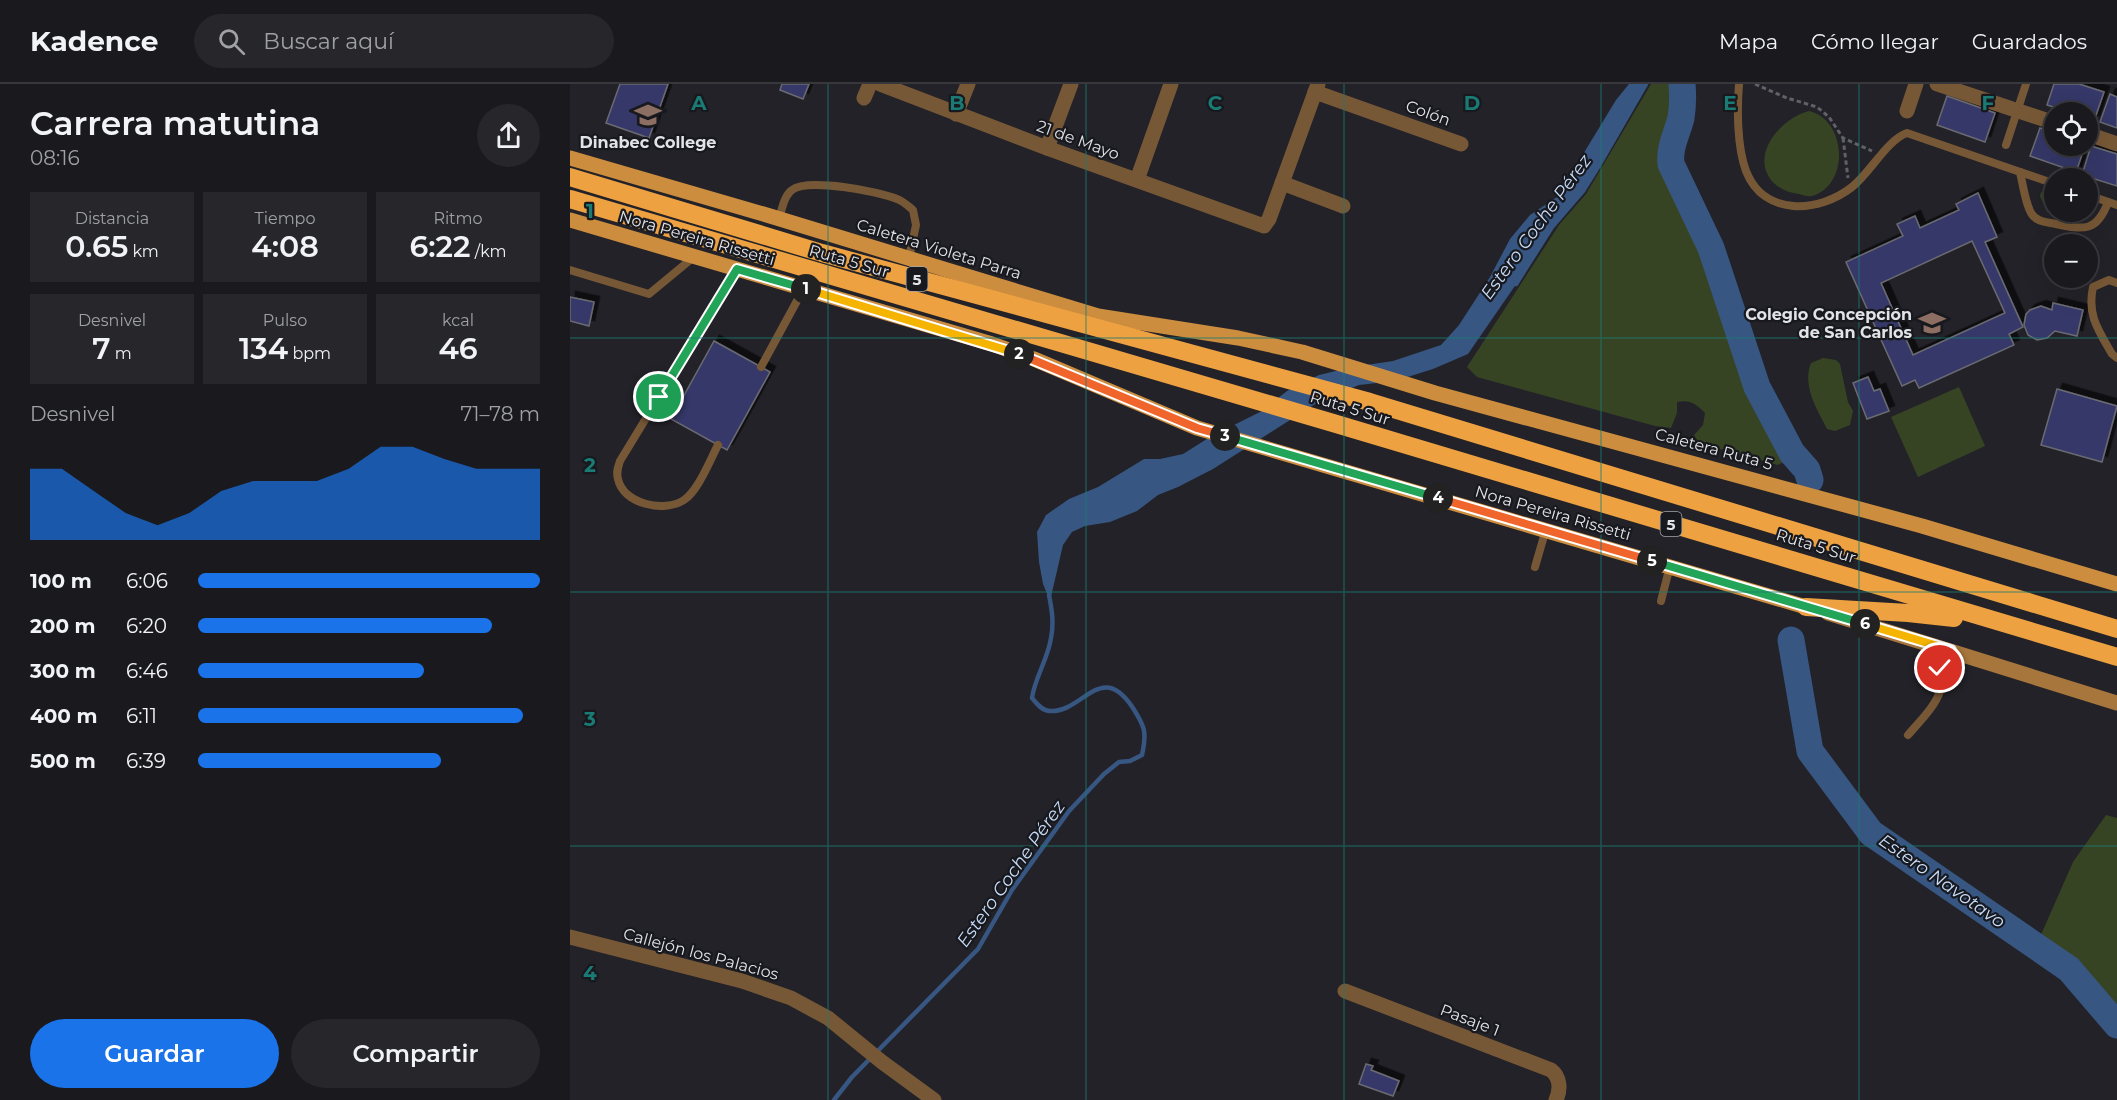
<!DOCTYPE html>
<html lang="es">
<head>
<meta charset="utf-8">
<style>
  :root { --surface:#1a1a1e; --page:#27272b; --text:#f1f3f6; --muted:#9fa1a4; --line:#38383c; --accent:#1a73e8 }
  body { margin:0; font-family:Montserrat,sans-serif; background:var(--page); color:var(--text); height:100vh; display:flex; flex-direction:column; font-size:22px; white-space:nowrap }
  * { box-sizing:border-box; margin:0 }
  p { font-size:20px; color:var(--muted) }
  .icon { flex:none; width:33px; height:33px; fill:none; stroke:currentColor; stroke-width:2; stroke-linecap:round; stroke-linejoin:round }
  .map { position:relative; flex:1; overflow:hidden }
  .side { display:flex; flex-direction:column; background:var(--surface); width:570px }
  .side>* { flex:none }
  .buttons { position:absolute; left:1474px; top:18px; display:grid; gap:12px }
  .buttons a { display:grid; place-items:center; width:54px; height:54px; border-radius:50%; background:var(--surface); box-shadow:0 6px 24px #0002,0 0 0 2px var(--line); font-size:30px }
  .pin { position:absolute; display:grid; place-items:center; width:51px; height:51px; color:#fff; margin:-26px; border:3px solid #fff; border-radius:50%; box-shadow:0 2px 6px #0007 }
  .km { position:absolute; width:30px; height:30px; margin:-15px; border-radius:50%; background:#222; color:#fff; font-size:16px; line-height:30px; text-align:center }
  .round { display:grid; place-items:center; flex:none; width:63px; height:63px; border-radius:32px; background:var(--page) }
  .headline { display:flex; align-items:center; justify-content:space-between; height:102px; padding:0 30px }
  h1 { font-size:33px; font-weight:600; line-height:45px }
  .metrics { display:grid; grid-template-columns:repeat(3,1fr); gap:9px; height:102px; padding:6px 30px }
  .metrics div { display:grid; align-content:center; border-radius:0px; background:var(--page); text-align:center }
  .metrics b { font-size:30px; font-weight:600 }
  .metrics small { font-size:16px; font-weight:400 }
  .metrics p { font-size:16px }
  .chart { height:168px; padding:12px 30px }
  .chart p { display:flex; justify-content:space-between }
  .chart svg { width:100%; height:108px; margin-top:6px; fill:var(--accent); opacity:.7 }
  .button { display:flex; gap:12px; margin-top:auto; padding:12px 30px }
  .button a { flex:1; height:69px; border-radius:36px; background:var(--accent); color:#fff; font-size:24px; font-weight:600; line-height:69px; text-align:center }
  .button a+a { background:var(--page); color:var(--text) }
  ul { padding:0 30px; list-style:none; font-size:20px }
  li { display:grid; grid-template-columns:96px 72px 1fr; align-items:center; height:45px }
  li i { height:15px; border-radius:8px; background:var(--accent) }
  header { display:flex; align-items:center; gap:36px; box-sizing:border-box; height:84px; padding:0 30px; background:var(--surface); border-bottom:2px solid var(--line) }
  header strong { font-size:28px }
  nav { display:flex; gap:33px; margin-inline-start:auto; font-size:21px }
  .search { width:420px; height:54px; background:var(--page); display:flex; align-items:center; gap:15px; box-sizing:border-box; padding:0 21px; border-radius:33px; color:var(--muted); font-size:22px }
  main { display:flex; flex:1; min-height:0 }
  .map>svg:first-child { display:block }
</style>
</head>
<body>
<header>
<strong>Kadence</strong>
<div class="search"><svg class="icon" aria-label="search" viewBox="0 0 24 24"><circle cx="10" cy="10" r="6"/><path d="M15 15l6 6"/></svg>Buscar aquí</div>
<nav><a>Mapa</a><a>Cómo llegar</a><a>Guardados</a></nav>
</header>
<main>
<section class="side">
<div class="headline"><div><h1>Carrera matutina</h1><p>08:16</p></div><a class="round"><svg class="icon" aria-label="share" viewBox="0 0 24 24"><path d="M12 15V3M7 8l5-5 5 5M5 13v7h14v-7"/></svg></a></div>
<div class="metrics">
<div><p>Distancia</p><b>0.65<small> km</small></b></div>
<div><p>Tiempo</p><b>4:08</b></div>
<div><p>Ritmo</p><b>6:22<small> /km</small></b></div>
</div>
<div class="metrics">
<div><p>Desnivel</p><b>7<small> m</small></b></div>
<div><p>Pulso</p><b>134<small> bpm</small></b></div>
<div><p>kcal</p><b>46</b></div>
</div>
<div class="chart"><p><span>Desnivel</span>71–78 m</p>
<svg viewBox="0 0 160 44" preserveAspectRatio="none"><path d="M0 44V15L10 15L20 24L30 33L40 38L50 33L60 24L70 20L80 20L90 20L100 15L110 6L120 6L130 11L140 15L150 15L160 15V44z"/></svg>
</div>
<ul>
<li><b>100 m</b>6:06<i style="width:100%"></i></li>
<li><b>200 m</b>6:20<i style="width:86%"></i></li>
<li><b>300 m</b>6:46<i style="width:66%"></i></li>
<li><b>400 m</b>6:11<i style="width:95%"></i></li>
<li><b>500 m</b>6:39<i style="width:71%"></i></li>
</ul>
<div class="button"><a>Guardar</a><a>Compartir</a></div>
</section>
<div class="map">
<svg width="1547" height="1016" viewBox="0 0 1547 1016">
  <defs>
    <filter id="shadow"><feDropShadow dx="5.5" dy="-5.5" stdDeviation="0" flood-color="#0009"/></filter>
  </defs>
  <rect width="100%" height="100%" fill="#222228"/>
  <g fill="#374423">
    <path d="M1081,0H1106L1104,30L1090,73L1093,89L1133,171L1177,308L1215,377L1208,381L1150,365L1130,362L1124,351L1133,341L1135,329C1127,320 1119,315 1107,318V329L1101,344L1085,342L907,293L897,283L989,141L1016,110Z"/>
    <path d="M1239,27C1277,36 1280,101 1242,112C1238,113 1233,111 1229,110C1218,109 1208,104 1201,96C1180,69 1213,33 1239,27Z"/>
    <path d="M1471,108L1485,113V128H1518V125L1521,128C1500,140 1499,137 1477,128L1470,112Z"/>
    <path d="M1253,274L1266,276L1270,280L1278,318L1283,327L1280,341L1265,347L1257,345C1247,325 1232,302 1241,279Z"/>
    <polygon points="1389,303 1415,362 1348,393 1321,333"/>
    <polygon points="1536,731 1547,734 1547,926 1500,870 1470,853 1503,778"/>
  </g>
  <g fill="#375682">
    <polygon points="1059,0 1076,0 1028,83 1013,107 982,143 949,196 898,270 863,285 825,297 789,301 750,317 643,385 608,403 588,411 567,427 540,438 515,442 502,448 493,461 480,517 473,500 469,478 467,448 476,431 499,415 528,403 574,375 590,375 613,370 640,353 690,328 717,307 749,291 782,283 823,277 871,261 889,241 920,193 940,155 960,131 987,113 1046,16"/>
    <path d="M1108,0H1118C1117,11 1117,22 1115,33C1112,53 1104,69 1113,88L1106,92C1088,75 1101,54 1105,34C1107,23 1107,11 1108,0Z"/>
  </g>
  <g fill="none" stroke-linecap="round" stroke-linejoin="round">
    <g stroke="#375682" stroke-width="4.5">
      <polyline points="946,200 982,143 1013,107 1028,83 1076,0"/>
      <path d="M264,1016L282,993L408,865L442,806L499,727L534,690L549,678L560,677L572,671C577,648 575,643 563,624C531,575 513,629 480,627C472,627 466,619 462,614C465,593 478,575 481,554C484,539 482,526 479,511"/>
    </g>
    <g stroke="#375682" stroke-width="27">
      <path d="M1112,0C1113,11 1113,22 1111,34C1107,50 1099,63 1101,80L1141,164L1187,303L1222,369L1237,386L1240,396"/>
      <polyline points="1221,556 1240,667 1301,749 1499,885 1547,941"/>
    </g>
  </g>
  <g fill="#353767" stroke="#6a6b72" stroke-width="1.5" fill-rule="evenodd" filter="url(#shadow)">
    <polygon points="50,0 98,0 79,54 36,39"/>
    <polygon points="212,0 239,0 233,15 210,6"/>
    <polygon points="1484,0 1509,0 1534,8 1524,37 1518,35 1518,28 1499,28 1477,21"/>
    <polygon points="1540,10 1547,13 1547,44 1530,38"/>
    <polygon points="1377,12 1425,29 1415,58 1367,41"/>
    <polygon points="1470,44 1485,49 1485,62 1515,62 1506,88 1460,72"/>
    <polygon points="1521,62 1547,70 1547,102 1512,91"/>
    <path d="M1408,109L1427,153L1415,158L1453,243L1439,250L1444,261L1349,304L1345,296L1332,302L1276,178L1333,152L1327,140L1345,132L1350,144L1389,126L1386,120ZM1402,157L1435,229L1343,271L1311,199Z"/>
    <polygon points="0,213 24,218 19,242 0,237"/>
    <polygon points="1483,219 1513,226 1507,252 1485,247 1477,254 1467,256 1458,251 1454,241 1456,230 1460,226 1471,222 1482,226"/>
    <polygon points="144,257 200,288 157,366 101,335"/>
    <polygon points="1298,293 1304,307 1310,305 1319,327 1297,335 1283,299"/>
    <polygon points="1487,305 1547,322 1532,378 1471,361"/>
    <polygon points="796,980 803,982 801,986 829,997 823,1012 789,1000"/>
  </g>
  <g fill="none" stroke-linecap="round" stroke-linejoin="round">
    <g stroke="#606166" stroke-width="3" stroke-dasharray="4.5 3" stroke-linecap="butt">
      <polyline points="1185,0 1217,14 1247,23 1259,33 1273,54 1302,67"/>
      <polyline points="1273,54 1278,94"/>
    </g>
    <g stroke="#775836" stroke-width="8">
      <path d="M1169,0C1167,25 1167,63 1176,87C1194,133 1249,129 1282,103C1300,89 1317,56 1337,49L1485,100"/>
      <polyline points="1436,61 1456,0"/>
      <path d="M1450,88C1453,101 1455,118 1461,129C1466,138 1477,138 1486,140C1514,146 1527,148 1538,118"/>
      <polyline points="1518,111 1547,121"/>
      <path d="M209,135C212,125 214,112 222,106C237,94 309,107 327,115C333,117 338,122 343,126L346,141L339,174"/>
      <polyline points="0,186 79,210 125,172"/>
      <path d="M1547,199L1539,196L1523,203C1517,231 1528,246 1542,270L1547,274"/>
      <polyline points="191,283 234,204"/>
      <path d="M148,361C140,376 128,407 114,416C94,429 53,420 48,395C46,388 48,383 50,377L167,185"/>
      <polyline points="965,483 976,445"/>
      <polyline points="1091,517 1100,482"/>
      <path d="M1338,651C1349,638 1365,623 1370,607C1377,588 1362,586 1380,567"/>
    </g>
    <g stroke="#775836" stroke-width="15">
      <polyline points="310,0 477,64 694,142 699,135 748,0"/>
      <polyline points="1367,0 1485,39"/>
      <polyline points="745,8 891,60"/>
      <polyline points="294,14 300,0"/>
      <polyline points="1337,27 1346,0"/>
      <polyline points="386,30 398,0"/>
      <polyline points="1518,50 1547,60"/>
      <polyline points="477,64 501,0"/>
      <polyline points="567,96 601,0"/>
      <polyline points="712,99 773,122"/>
      <polyline points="0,853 172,897 221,914 258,934 312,978 364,1016"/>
      <path d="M775,907L981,986C990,993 991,1005 986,1016"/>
    </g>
    <polyline stroke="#a7763c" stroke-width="15" points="1258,529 1547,619"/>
    <g stroke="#cc8d3f" stroke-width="15">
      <polyline points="0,74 200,132 528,232 668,254 732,268 865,309 1352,442 1547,500"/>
      <polyline points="0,136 422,260 464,275 627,344 1236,523"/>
    </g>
    <g stroke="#eea140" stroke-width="18">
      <polyline points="0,93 252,169 800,318 1547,545"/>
      <polyline points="0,115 763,339 1547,573"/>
      <polyline points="1236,523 1338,529 1384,534"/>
    </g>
  </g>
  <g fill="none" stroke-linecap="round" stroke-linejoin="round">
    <defs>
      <polyline id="split-1" points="89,313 167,185 236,205"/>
      <polyline id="split-2" points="236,205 449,270"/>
      <polyline id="split-3" points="449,270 627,344 655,352"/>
      <polyline id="split-4" points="655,352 868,414"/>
      <polyline id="split-5" points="868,414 1082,477"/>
      <polyline id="split-6" points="1082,477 1295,540"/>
      <polyline id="split-7" points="1295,540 1381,566 1372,576 1370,584"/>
    </defs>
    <use href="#split-1" stroke="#fff" stroke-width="12"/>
    <use href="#split-2" stroke="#fff" stroke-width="12"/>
    <use href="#split-3" stroke="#fff" stroke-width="12"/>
    <use href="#split-4" stroke="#fff" stroke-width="12"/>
    <use href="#split-5" stroke="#fff" stroke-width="12"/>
    <use href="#split-6" stroke="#fff" stroke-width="12"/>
    <use href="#split-7" stroke="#fff" stroke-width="12"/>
    <use href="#split-1" stroke="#22a559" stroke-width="8"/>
    <use href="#split-2" stroke="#f5b400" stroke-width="8"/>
    <use href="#split-3" stroke="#f0652b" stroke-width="8"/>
    <use href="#split-4" stroke="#22a559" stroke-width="8"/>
    <use href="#split-5" stroke="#f0652b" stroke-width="8"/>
    <use href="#split-6" stroke="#22a559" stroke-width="8"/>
    <use href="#split-7" stroke="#f5b400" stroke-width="8"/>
  </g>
  <path fill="none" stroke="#1a7b74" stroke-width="1.5" stroke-opacity="0.55" d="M258,0V1016M516,0V1016M774,0V1016M1031,0V1016M1289,0V1016M0,254H1547M0,508H1547M0,762H1547"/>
  <defs>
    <symbol id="school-bare" viewBox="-9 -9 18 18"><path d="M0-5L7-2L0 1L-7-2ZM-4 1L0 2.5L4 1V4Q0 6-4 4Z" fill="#8d6e63" stroke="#18191e" stroke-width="2.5" paint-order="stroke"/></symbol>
  </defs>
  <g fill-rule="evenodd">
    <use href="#school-bare" x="59" y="12" width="38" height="38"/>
    <use href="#school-bare" x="1343" y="220" width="38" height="38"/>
  </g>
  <g text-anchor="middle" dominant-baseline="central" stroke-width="4.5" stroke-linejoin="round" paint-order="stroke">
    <g fill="#18191e" stroke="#a5a6ab" stroke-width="1.5">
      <rect x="336.5" y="183" width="21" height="24" rx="4.5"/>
      <rect x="1090.5" y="428" width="21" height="24" rx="4.5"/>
    </g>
    <g font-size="15" font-weight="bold" fill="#e2e3e7">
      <text x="347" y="195">5</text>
      <text x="1101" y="440">5</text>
    </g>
    <g font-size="16" fill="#e2e3e7" stroke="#18191e">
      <text transform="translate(858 29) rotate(20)">Colón</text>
      <text transform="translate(508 56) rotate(20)">21 de Mayo</text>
      <text transform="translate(127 154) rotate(16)">Nora Pereira Rissetti</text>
      <text transform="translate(369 165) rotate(17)">Caletera Violeta Parra</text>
      <text transform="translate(279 177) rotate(16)">Ruta 5 Sur</text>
      <text transform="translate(780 324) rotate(17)">Ruta 5 Sur</text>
      <text transform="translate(1144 365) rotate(15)">Caletera Ruta 5</text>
      <text transform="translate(983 429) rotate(16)">Nora Pereira Rissetti</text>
      <text transform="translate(1246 462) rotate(17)">Ruta 5 Sur</text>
      <text transform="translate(131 870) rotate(15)">Callejón los Palacios</text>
      <text transform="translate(900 936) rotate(21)">Pasaje 1</text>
    </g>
    <g font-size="16" font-weight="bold" fill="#e2e3e7" stroke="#18191e">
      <text x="78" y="58">Dinabec College</text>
      <text x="1342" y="230" text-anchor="end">Colegio Concepción<tspan x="1342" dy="18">de San Carlos</tspan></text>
    </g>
    <g font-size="18" font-style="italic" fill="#c8dcf8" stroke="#18191e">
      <text transform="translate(966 143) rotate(-54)">Estero Coche Pérez</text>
      <text transform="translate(441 790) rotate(-55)">Estero Coche Pérez</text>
      <text transform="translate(1372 797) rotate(35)">Estero Navotavo</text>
    </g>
  </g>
  <g font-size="20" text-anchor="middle" font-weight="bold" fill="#1a7b74" stroke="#18191e" stroke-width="4.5" stroke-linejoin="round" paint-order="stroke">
    <text x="129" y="26">A</text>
    <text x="387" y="26">B</text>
    <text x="645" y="26">C</text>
    <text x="902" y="26">D</text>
    <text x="1160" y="26">E</text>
    <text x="1418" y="26">F</text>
    <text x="20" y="134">1</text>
    <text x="20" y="388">2</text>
    <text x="20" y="642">3</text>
    <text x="20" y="896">4</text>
  </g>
</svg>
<div class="buttons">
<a><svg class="icon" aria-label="locate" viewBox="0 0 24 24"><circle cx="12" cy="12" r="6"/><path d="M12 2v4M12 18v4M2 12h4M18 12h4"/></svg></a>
<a>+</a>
<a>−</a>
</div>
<div class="pin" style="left:89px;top:313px;background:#1e9e55"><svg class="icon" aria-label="arrive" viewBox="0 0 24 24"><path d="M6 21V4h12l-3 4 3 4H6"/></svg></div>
<div class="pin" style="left:1370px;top:584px;background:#d93025"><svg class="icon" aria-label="check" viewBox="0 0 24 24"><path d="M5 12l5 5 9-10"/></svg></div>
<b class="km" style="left:236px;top:205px">1</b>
<b class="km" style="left:449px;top:270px">2</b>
<b class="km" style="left:655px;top:352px">3</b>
<b class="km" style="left:868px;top:414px">4</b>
<b class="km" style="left:1082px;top:477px">5</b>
<b class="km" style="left:1295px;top:540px">6</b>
</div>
</main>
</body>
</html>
